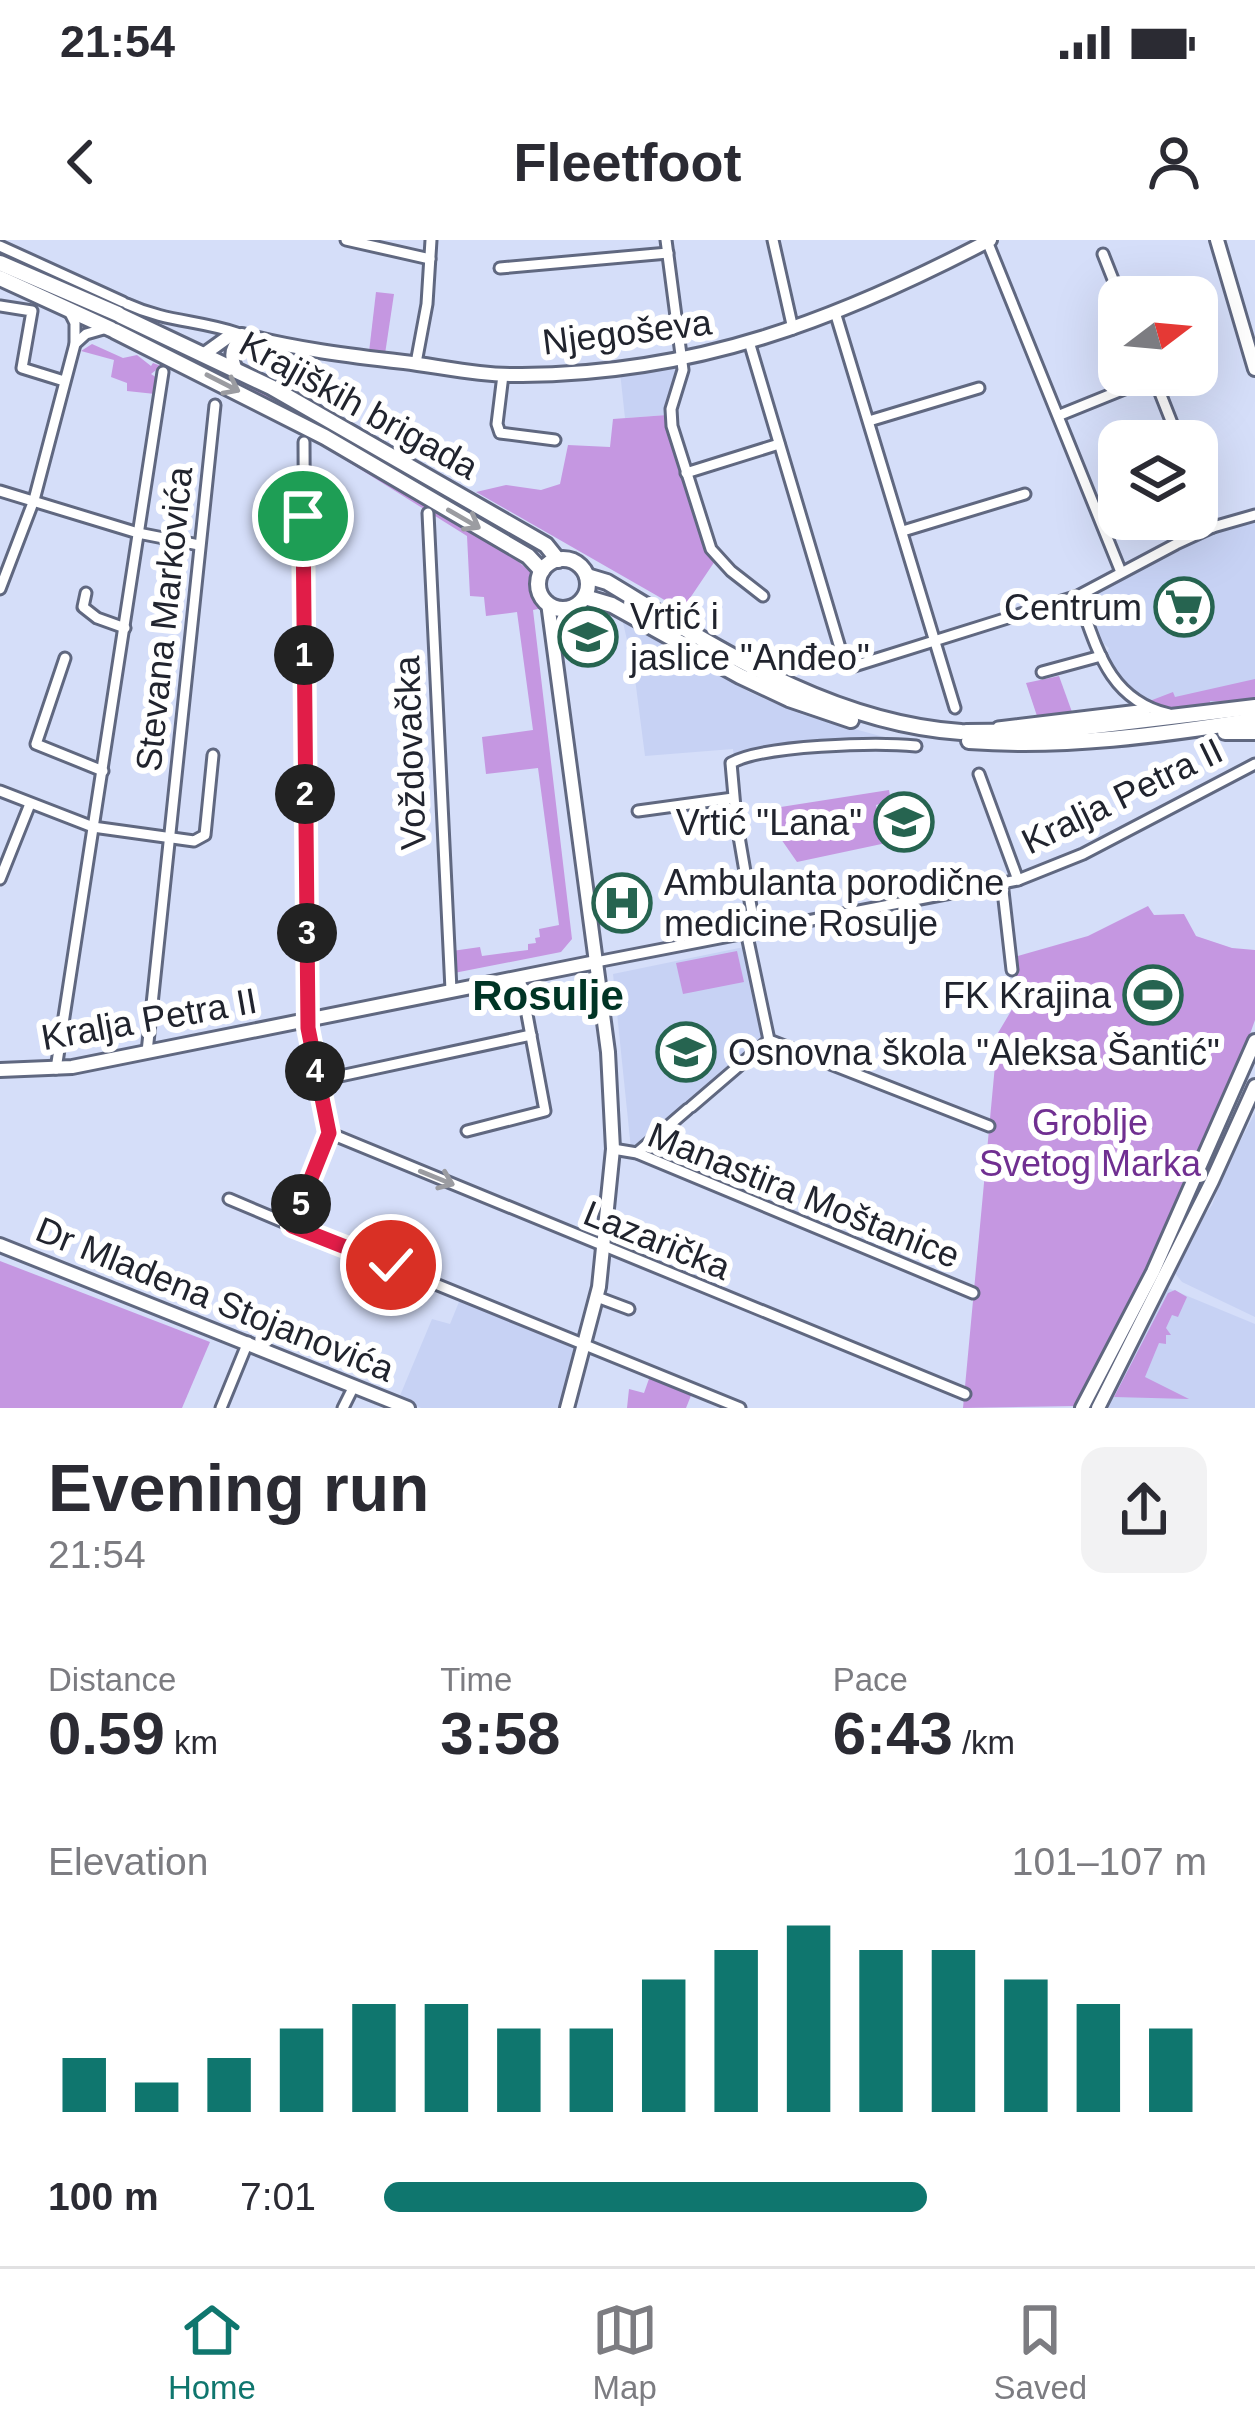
<!DOCTYPE html>
<html lang="en">
<head>
<meta charset="utf-8">
<style>
  :root { --surface:#fff; --page:#f2f2f3; --text:#2b2b33; --muted:#7c7c81; --line:#e1e1e2; --accent:#0f766e }
  body { margin:0; font-family:Arial,sans-serif; background:var(--page); color:var(--text); height:100vh; display:flex; flex-direction:column; font-size:45px; white-space:nowrap }
  * { box-sizing:border-box; margin:0 }
  p { font-size:39px; color:var(--muted) }
  .icon { flex:none; width:66px; height:66px; fill:none; stroke:currentColor; stroke-width:2; stroke-linecap:round; stroke-linejoin:round }
  .map { position:relative; height:1168px; overflow:hidden }
  .details { display:flex; flex-direction:column; background:var(--surface); flex:1 }
  .details>* { flex:none }
  .needle { width:78px; rotate:74deg }
  .tools { position:absolute; left:1098px; top:36px; display:grid; gap:24px }
  .tools a { display:grid; place-items:center; width:120px; height:120px; border-radius:24px; background:var(--surface); box-shadow:0 12px 48px #0002; font-size:60px }
  .pin { position:absolute; display:grid; place-items:center; width:102px; height:102px; color:#fff; margin:-51px; border:6px solid #fff; border-radius:50%; box-shadow:0 3px 12px #0007 }
  .km { position:absolute; width:60px; height:60px; margin:-30px; border-radius:50%; background:#222; color:#fff; font-size:33px; line-height:60px; text-align:center }
  .round { display:grid; place-items:center; flex:none; width:126px; height:126px; border-radius:24px; background:var(--page) }
  .head { display:flex; align-items:center; justify-content:space-between; height:204px; padding:0 48px }
  h1 { font-size:66px; font-weight:700; line-height:90px }
  .metrics { display:grid; grid-template-columns:repeat(3,1fr); gap:18px; height:204px; padding:12px 48px }
  .metrics div { display:grid; align-content:center }
  .metrics b { font-size:60px; font-weight:700 }
  .metrics small { font-size:33px; font-weight:400 }
  .metrics p { font-size:33px }
  .chart { height:336px; padding:24px 48px }
  .chart p { display:flex; justify-content:space-between }
  .chart svg { width:100%; height:216px; margin-top:12px; stroke:var(--accent); stroke-width:6 }
  ul { padding:0 48px; list-style:none; font-size:39px }
  li { display:grid; grid-template-columns:192px 144px 1fr; align-items:center; height:90px }
  li i { height:30px; border-radius:15px; background:var(--accent) }
  .status { display:flex; justify-content:space-between; align-items:center; height:84px; padding:0 60px; background:var(--surface); direction:ltr }
  .status svg { height:33px; fill:currentColor }
  header { display:flex; justify-content:space-between; align-items:center; height:156px; padding:0 48px; background:var(--surface); font-size:54px; font-weight:700 }
  .menu { display:flex; justify-content:space-around; align-items:center; height:168px; border-top:3px solid var(--line); background:var(--surface); font-size:33px; color:var(--muted) }
  .menu a { display:grid; justify-items:center; gap:6px }
  .menu .current { color:var(--accent) }
  .map>svg:first-child { display:block }
</style>
</head>
<body>
<div class="status"><b>21:54</b><svg viewBox="0 0 49 12"><path d="M0 12V9h3v3zM5 12V6h3v6zM10 12V3h3v9zM15 12V0h3v12zM26 1h20v11H26zM47 4h2v5h-2z"/></svg></div>
<header><svg class="icon" aria-label="back" viewBox="0 0 24 24"><path d="M15 5l-7 7 7 7"/></svg>Fleetfoot<svg class="icon" aria-label="person" viewBox="0 0 24 24"><circle cx="12" cy="8" r="4"/><path d="M4 21q1-7 8-7t8 7"/></svg></header>
<div class="map">
<svg width="1255" height="1168" viewBox="0 0 1255 1168">
  <rect width="100%" height="100%" fill="#d5def9"/>
  <g fill="#c7d2f4">
    <polygon points="676,126 679,136 676,136 667,175 625,178 620,132"/>
    <polygon points="1255,280 1255,464 1210,465 1188,472 1152,467 1126,449 1106,415 1109,408 1099,400 1086,366 1088,358 1214,291"/>
    <polygon points="622,378 751,453 803,475 895,500 734,517 733,509 645,516 634,431"/>
    <polygon points="744,707 763,801 637,909 631,909 613,734"/>
    <polygon points="1255,873 1255,1077 1182,1042 1174,1032 1192,993 1212,965 1225,930"/>
    <polygon points="1168,1048 1255,1084 1255,1168 1103,1168"/>
    <polygon points="461,1057 575,1106 577,1112 560,1168 421,1168 399,1158 432,1079 450,1084"/>
  </g>
  <g fill="#c597e1">
    <polygon points="376,52 394,54 385,114 369,112"/>
    <polygon points="119,81 259,148 533,305 528,311 229,139 117,87"/>
    <polygon points="92,104 123,118 137,115 151,126 153,123 161,126 151,134 157,138 155,154 127,151 127,143 111,137 114,120 81,111"/>
    <path d="M157,120C245,143 355,223 433,271C466,291 508,308 534,336L535,354L542,368L533,370L572,699L561,712L454,733L452,711L480,707L482,716L528,710V704L536,703L535,698L540,697L539,689L559,685L538,528L486,534L482,497L533,490L517,372L486,376L484,357L470,356L467,296L304,194Z"/>
    <polygon points="667,175 695,278 715,321 682,370 476,252 506,245 541,250 560,244 568,205 610,207 613,179"/>
    <polygon points="1059,436 1072,472 1037,476 1026,443"/>
    <path d="M1255,439V464L1210,461V465C1189,472 1165,474 1147,462L1173,452L1175,457Z"/>
    <polygon points="889,550 891,561 876,565 882,590 891,602 797,622 781,599 771,601 768,569"/>
    <polygon points="1148,666 1154,675 1184,674 1196,696 1232,708 1255,710 1255,780 1239,825 1208,902 1189,925 1171,978 1076,1166 963,1168 998,793 1014,766 1014,717 1088,696"/>
    <polygon points="737,711 744,742 683,754 676,723"/>
    <polygon points="0,1021 210,1102 182,1168 0,1168"/>
    <polygon points="1175,1050 1187,1057 1178,1077 1172,1075 1166,1088 1171,1095 1166,1095 1166,1104 1159,1103 1145,1137 1189,1159 1114,1157 1168,1053"/>
    <polygon points="650,1136 692,1153 686,1168 627,1168 629,1149 644,1153"/>
  </g>
  <g fill="none" stroke-linecap="round" stroke-linejoin="round">
    <defs>
      <g id="street">
        <polyline points="346,0 430,19"/>
        <polyline points="666,0 683,130 671,169 672,186 711,309 731,331 763,356"/>
        <polyline points="773,0 793,89"/>
        <polyline points="987,1 1121,332"/>
        <polyline points="0,6 123,62"/>
        <polyline points="1103,14 1120,57"/>
        <polyline points="500,28 668,13"/>
        <path d="M127,64C166,82 198,80 237,93"/>
        <polyline points="0,66 32,71 22,128 64,141"/>
        <polyline points="835,72 955,468"/>
        <polyline points="75,104 86,94 107,88"/>
        <polyline points="750,105 843,418 851,427 1078,356 1176,304 1213,287 1255,275"/>
        <polyline points="416,123 427,64 431,0"/>
        <polyline points="503,135 497,184 500,193 555,200"/>
        <polyline points="1153,135 1179,201"/>
        <polyline points="1060,175 1154,137"/>
        <polyline points="869,181 979,148"/>
        <polyline points="304,202 307,789 329,893"/>
        <polyline points="686,233 779,204"/>
        <polyline points="1197,247 1213,287"/>
        <polyline points="0,251 138,293 199,305"/>
        <polyline points="428,273 451,750"/>
        <polyline points="903,291 1025,254"/>
        <polyline points="0,349 34,260 75,104 75,83 68,69"/>
        <polyline points="86,353 83,367 97,378 125,388"/>
        <path d="M1078,356C1097,409 1109,460 1169,474"/>
        <polyline points="65,418 36,504 103,531"/>
        <polyline points="1042,432 1101,416"/>
        <polyline points="998,487 1147,469"/>
        <polyline points="979,534 1018,640"/>
        <polyline points="0,551 93,587 194,601 205,595 213,515"/>
        <polyline points="638,571 733,558"/>
        <polyline points="0,639 30,564"/>
        <polyline points="1002,642 1012,730"/>
        <path d="M755,690L736,579L731,523C763,505 877,502 916,506"/>
        <polyline points="746,691 769,800 989,886"/>
        <polyline points="596,722 1018,640 1083,614 1255,524"/>
        <polyline points="147,812 215,165"/>
        <polyline points="56,829 163,132"/>
        <polyline points="317,841 531,795"/>
        <polyline points="691,867 769,800"/>
        <polyline points="467,891 545,871 520,737"/>
        <polyline points="329,893 965,1154"/>
        <polyline points="329,893 293,986 740,1168"/>
        <polyline points="613,909 637,913 973,1053"/>
        <polyline points="637,913 688,869"/>
        <polyline points="229,959 293,986"/>
        <polyline points="597,1057 629,1069"/>
        <polyline points="221,1168 248,1102"/>
        <polyline points="343,1168 354,1146"/>
      </g>
      <g id="secondary">
        <polyline points="1217,0 1255,129"/>
        <path d="M203,115L228,97L242,95C295,109 350,116 404,122C443,127 482,136 522,135C696,134 837,80 990,0"/>
        <path d="M236,130C230,116 230,104 246,98"/>
        <polyline points="548,363 608,812 613,909 599,1047 567,1168"/>
        <polyline points="554,400 568,369"/>
        <polyline points="0,830 72,827 596,722"/>
        <polyline points="0,1005 408,1168"/>
        <polyline points="1082,1168 1153,1032 1255,801"/>
        <polyline points="1098,1168 1212,941 1255,846"/>
      </g>
      <g id="primary">
        <polyline points="0,23 118,74"/>
        <polyline points="0,38 111,89"/>
        <polyline points="121,76 271,147 546,305 558,320"/>
        <polyline points="115,91 325,197 528,316 542,331"/>
        <circle cx="563" cy="344" r="25"/>
        <path d="M587,336L607,342C717,408 829,483 961,492"/>
        <polyline points="585,357 612,365 740,436 789,459 851,480"/>
        <polyline points="966,492 1053,491 1255,467"/>
        <polyline points="1225,492 1255,492"/>
        <path d="M969,501C1064,508 1161,495 1255,480"/>
      </g>
    </defs>
    <use href="#street" stroke="#606880" stroke-width="15"/>
    <use href="#secondary" stroke="#606880" stroke-width="18"/>
    <use href="#primary" stroke="#606880" stroke-width="20"/>
    <use href="#street" stroke="#fff" stroke-width="9"/>
    <use href="#secondary" stroke="#fff" stroke-width="12"/>
    <use href="#primary" stroke="#fff" stroke-width="14"/>
  </g>
  <defs><path id="oneway-shaft" d="M-6 0H5M1.5-3L5.5 0L1.5 3" fill="none" stroke-width="1.6" stroke-linecap="round" stroke-linejoin="round" transform="scale(3)"/></defs>
  <g stroke="#9b9ca1">
    <use href="#oneway-shaft" transform="translate(223 143) rotate(27)"/>
    <use href="#oneway-shaft" transform="translate(464 279) rotate(30)"/>
    <use href="#oneway-shaft" transform="translate(437 938) rotate(22)"/>
  </g>
  <g fill="none" stroke-linecap="round" stroke-linejoin="round">
    <defs>
      <polyline id="route" points="303,276 308,788 329,893 292,986 391,1025"/>
    </defs>
    <use href="#route" stroke="#fff" stroke-width="24"/>
    <use href="#route" stroke="#e11d48" stroke-width="15"/>
  </g>
  <defs>
    <symbol id="supermarket-ring" viewBox="-11 -11 22 22"><circle r="9.5" fill="#fff" stroke="#266450" stroke-width="1.5"/><path d="M-6-5.5h2.5l.6 2H6L4.5 2H-2.5L-4.4-4H-6ZM-1.5 3.2a1.3 1.3 0 1 0 .1 0ZM3 3.2a1.3 1.3 0 1 0 .1 0Z" fill="#266450"/></symbol>
    <symbol id="school-ring" viewBox="-11 -11 22 22"><circle r="9.5" fill="#fff" stroke="#266450" stroke-width="1.5"/><path d="M0-5L7-2L0 1L-7-2ZM-4 1L0 2.5L4 1V4Q0 6-4 4Z" fill="#266450"/></symbol>
    <symbol id="hospital-ring" viewBox="-11 -11 22 22"><circle r="9.5" fill="#fff" stroke="#266450" stroke-width="1.5"/><path d="M-5-5h3v3.5h4V-5h3V5h-3V1.5h-4V5h-3Z" fill="#266450"/></symbol>
    <symbol id="stadium-ring" viewBox="-11 -11 22 22"><circle r="9.5" fill="#fff" stroke="#266450" stroke-width="1.5"/><path d="M0-5a6.5 5 0 1 0 0 10a6.5 5 0 1 0 0-10ZM-3.5-1.8h7v3.6h-7Z" fill="#266450"/></symbol>
  </defs>
  <g fill-rule="evenodd">
    <use href="#supermarket-ring" x="1151" y="334" width="66" height="66"/>
    <use href="#school-ring" x="555" y="364" width="66" height="66"/>
    <use href="#school-ring" x="871" y="549" width="66" height="66"/>
    <use href="#hospital-ring" x="589" y="630" width="66" height="66"/>
    <use href="#stadium-ring" x="1120" y="722" width="66" height="66"/>
    <use href="#school-ring" x="653" y="779" width="66" height="66"/>
  </g>
  <g text-anchor="middle" dominant-baseline="central" stroke-width="12" stroke-linejoin="round" paint-order="stroke">
    <g font-size="36" fill="#21242e" stroke="#fff">
      <text transform="translate(627 92) rotate(-7)">Njegoševa</text>
      <text transform="translate(359 165) rotate(29)">Krajiških brigada</text>
      <text transform="translate(164 379) rotate(-84)">Stevana Markovića</text>
      <text transform="translate(410 513) rotate(-92)">Voždovačka</text>
      <text transform="translate(1122 556) rotate(-26)">Kralja Petra II</text>
      <text transform="translate(149 779) rotate(-10)">Kralja Petra II</text>
      <text transform="translate(804 955) rotate(22)">Manastira Moštanice</text>
      <text transform="translate(657 1000) rotate(22)">Lazarička</text>
      <text transform="translate(215 1059) rotate(22)">Dr Mladena Stojanovića</text>
    </g>
    <g font-size="36" fill="#21242e" stroke="#fff" text-anchor="end">
      <text x="1142" y="367">Centrum</text>
      <text x="630" y="376" text-anchor="start">Vrtić i<tspan x="630" dy="41">jaslice "Anđeo"</tspan></text>
      <text x="862" y="582">Vrtić "Lana"</text>
      <text x="664" y="642" text-anchor="start">Ambulanta porodične<tspan x="664" dy="41">medicine Rosulje</tspan></text>
      <text x="1111" y="755">FK Krajina</text>
      <text x="728" y="812" text-anchor="start">Osnovna škola "Aleksa Šantić"</text>
    </g>
    <g font-size="36" fill="#702f91" stroke="#fff">
      <text x="1090" y="882">Groblje<tspan x="1090" dy="41">Svetog Marka</tspan></text>
    </g>
    <g font-size="42" font-weight="bold" fill="#003425" stroke="#fff">
      <text x="548" y="755">Rosulje</text>
    </g>
  </g>
</svg>
<div class="tools">
<a><svg class="needle" viewBox="-14 -14 28 28"><path d="M0-13l5 13h-10z" fill="#e53935"/><path d="M0 13l5-13h-10z" fill="#7c7c81"/></svg></a>
<a><svg class="icon" aria-label="layers" viewBox="0 0 24 24"><path d="M12 4l9 5-9 5-9-5zM3 14l9 5 9-5"/></svg></a>
</div>
<div class="pin" style="left:303px;top:276px;background:#1e9e55"><svg class="icon" aria-label="arrive" viewBox="0 0 24 24"><path d="M6 21V4h12l-3 4 3 4H6"/></svg></div>
<div class="pin" style="left:391px;top:1025px;background:#d93025"><svg class="icon" aria-label="check" viewBox="0 0 24 24"><path d="M5 12l5 5 9-10"/></svg></div>
<b class="km" style="left:304px;top:415px">1</b>
<b class="km" style="left:305px;top:554px">2</b>
<b class="km" style="left:307px;top:693px">3</b>
<b class="km" style="left:315px;top:831px">4</b>
<b class="km" style="left:301px;top:964px">5</b>
</div>
<section class="details">
<div class="head"><div><h1>Evening run</h1><p>21:54</p></div><a class="round"><svg class="icon" aria-label="share" viewBox="0 0 24 24"><path d="M12 15V3M7 8l5-5 5 5M5 13v7h14v-7"/></svg></a></div>
<div class="metrics">
<div><p>Distance</p><b>0.59<small> km</small></b></div>
<div><p>Time</p><b>3:58</b></div>
<div><p>Pace</p><b>6:43<small> /km</small></b></div>
</div>
<div class="chart"><p><span>Elevation</span>101–107 m</p>
<svg viewBox="0 0 160 44" preserveAspectRatio="none"><path d="M5 44V33M15 44V38M25 44V33M35 44V27M45 44V22M55 44V22M65 44V27M75 44V27M85 44V17M95 44V11M105 44V6M115 44V11M125 44V11M135 44V17M145 44V22M155 44V27"/></svg>
</div>
<ul>
<li><b>100 m</b>7:01<i style="width:66%"></i></li>
</ul>
</section>
<nav class="menu">
<a class="current"><svg class="icon" aria-label="home" viewBox="0 0 24 24"><path d="M3 11l9-7 9 7M6 9v11h12V9"/></svg>Home</a>
<a><svg class="icon" aria-label="map" viewBox="0 0 24 24"><path d="M3 6l6-2 6 2 6-2v14l-6 2-6-2-6 2zM9 4v14M15 6v14"/></svg>Map</a>
<a><svg class="icon" aria-label="saved" viewBox="0 0 24 24"><path d="M7 4h10v16l-5-4-5 4z"/></svg>Saved</a>
</nav>
</body>
</html>
